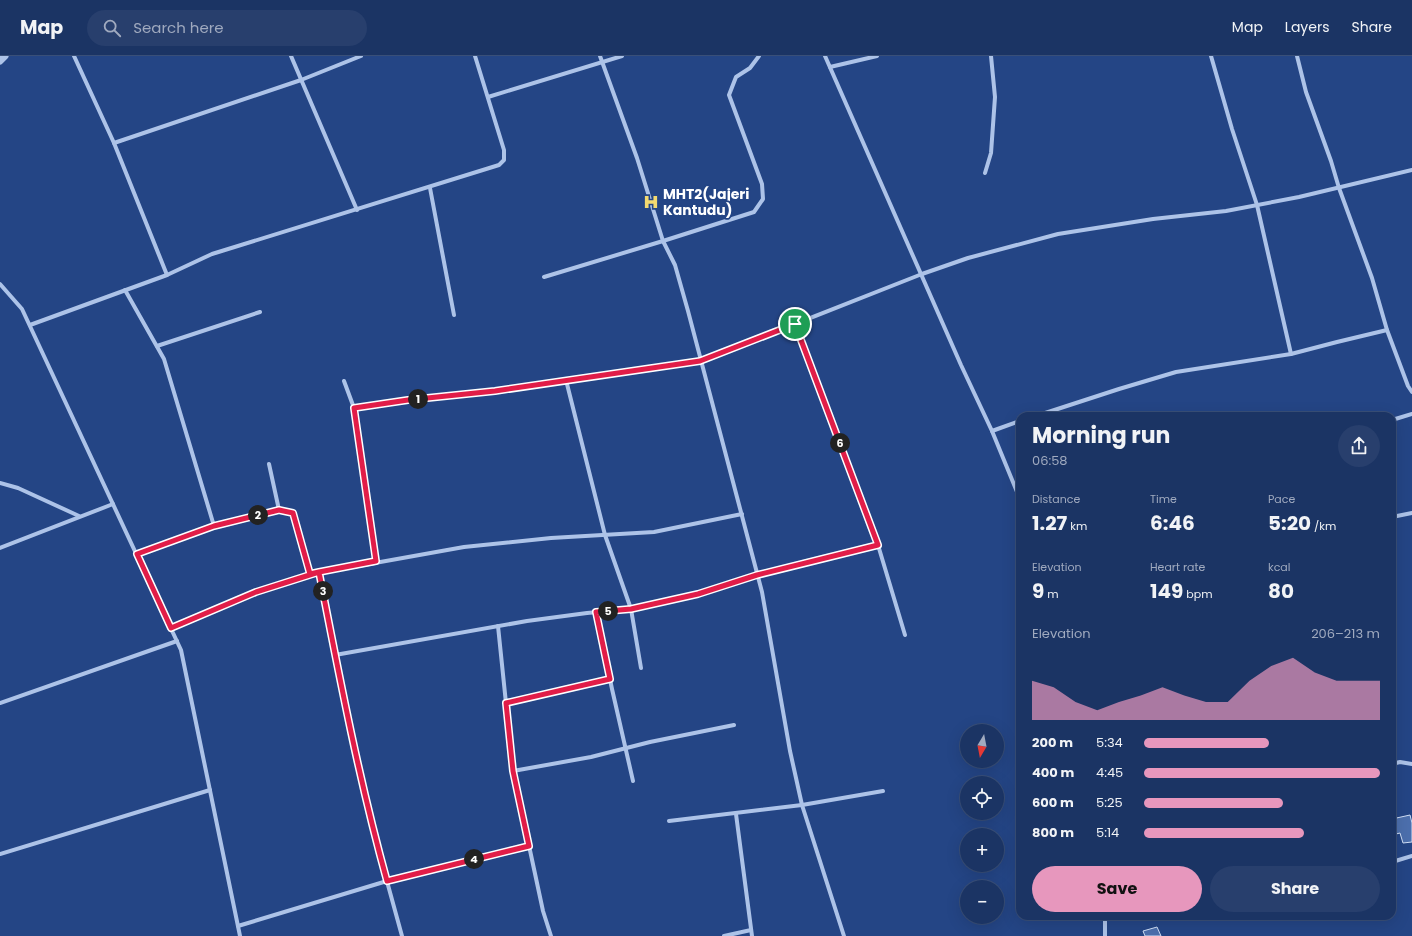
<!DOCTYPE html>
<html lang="en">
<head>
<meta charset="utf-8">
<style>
  :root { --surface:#1b3464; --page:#283f6d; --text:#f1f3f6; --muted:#a0aabf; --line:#394f78; --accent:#e797bd }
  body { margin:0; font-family:Poppins,sans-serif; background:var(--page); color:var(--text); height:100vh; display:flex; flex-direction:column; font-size:15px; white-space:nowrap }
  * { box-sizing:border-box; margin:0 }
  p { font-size:13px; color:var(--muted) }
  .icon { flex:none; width:22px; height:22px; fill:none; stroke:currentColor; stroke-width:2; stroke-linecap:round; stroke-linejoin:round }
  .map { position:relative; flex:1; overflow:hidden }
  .panel { position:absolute; left:1016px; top:356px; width:380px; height:508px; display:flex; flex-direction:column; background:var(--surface); border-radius:12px; box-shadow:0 4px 16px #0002,0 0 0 1px var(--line) }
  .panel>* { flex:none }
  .needle { width:26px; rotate:190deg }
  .controls { position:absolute; left:960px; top:668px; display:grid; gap:8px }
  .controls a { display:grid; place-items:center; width:44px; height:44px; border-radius:50%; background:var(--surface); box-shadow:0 4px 16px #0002,0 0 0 1px var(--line); font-size:20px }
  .pin { position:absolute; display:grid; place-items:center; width:34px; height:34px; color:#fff; margin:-17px; border:2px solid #fff; border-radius:50%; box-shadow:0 1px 4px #0007 }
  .km { position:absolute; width:20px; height:20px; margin:-10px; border-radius:50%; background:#222; color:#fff; font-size:11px; line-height:20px; text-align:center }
  .round { display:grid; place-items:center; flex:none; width:42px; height:42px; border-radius:21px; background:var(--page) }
  .summary { display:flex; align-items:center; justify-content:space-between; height:68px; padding:0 16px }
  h1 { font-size:22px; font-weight:700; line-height:30px }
  .metrics { display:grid; grid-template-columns:repeat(3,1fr); gap:6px; height:68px; padding:4px 16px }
  .metrics div { display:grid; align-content:center }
  .metrics b { font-size:20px; font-weight:700 }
  .metrics small { font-size:11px; font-weight:400 }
  .metrics p { font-size:11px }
  .chart { height:112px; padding:8px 16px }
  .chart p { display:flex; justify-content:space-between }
  .chart svg { width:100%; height:72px; margin-top:4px; fill:var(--accent); opacity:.7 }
  .primary-button { display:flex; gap:8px; margin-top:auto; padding:8px 16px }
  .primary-button a { flex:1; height:46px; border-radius:24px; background:var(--accent); color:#111; font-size:16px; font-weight:700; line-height:46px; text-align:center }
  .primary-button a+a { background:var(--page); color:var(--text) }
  ul { padding:0 16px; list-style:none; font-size:13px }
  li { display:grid; grid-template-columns:64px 48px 1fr; align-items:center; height:30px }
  li i { height:10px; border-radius:5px; background:var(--accent) }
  header { display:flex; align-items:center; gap:24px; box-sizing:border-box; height:56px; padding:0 20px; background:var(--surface); border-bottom:1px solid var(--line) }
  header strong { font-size:19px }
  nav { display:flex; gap:22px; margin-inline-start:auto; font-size:14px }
  .search { width:280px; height:36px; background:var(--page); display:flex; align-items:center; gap:10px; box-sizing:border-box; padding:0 14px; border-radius:22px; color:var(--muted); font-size:15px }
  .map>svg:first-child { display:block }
</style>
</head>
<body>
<header>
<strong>Map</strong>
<div class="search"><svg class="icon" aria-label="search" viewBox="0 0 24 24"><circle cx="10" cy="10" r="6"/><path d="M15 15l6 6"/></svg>Search here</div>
<nav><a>Map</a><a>Layers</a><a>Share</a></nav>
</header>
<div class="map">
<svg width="1412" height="880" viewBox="0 0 1412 880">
  <rect width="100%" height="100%" fill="#244585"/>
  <g fill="#4c6fad" stroke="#d1dff6">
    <polygon points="1410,759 1412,767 1412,786 1403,787 1400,777 1392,779 1392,763"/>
    <polygon points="1157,871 1161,880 1145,880 1143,875"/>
  </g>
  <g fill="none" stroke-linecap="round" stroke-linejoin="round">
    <g stroke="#adc3e8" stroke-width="4">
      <polyline points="74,0 114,87 167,219"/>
      <polyline points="291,0 357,154"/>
      <polyline points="600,0 637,102 663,185 675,209 688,255 762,536 790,695 802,749 844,880"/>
      <polyline points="825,0 961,309 992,375 1020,443"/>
      <polyline points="1211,0 1232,73 1257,149 1291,298"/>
      <polyline points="1297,0 1306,36 1331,105 1339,132 1372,222 1387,274 1408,330 1412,336"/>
      <polyline points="830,11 877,0"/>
      <polyline points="488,41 622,0"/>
      <polyline points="114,87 301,24 361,0"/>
      <polyline points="985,117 991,97 995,41 991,0"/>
      <polyline points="430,132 454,259"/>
      <polyline points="544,221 663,185 754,156 763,143 762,128 729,39 736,21 750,12 759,0"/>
      <polyline points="0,228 22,253 181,594 240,880"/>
      <polyline points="125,234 164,303 214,470"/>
      <polyline points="795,268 878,489 905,579"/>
      <polyline points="30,269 167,219 212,198 499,109 504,104 504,94 475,0"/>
      <polyline points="157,290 260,256"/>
      <polyline points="566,324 605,479 631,553 641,612"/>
      <polyline points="344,325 354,352 376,505"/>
      <polyline points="354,352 408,344 495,335 701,305 922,218 968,202 1058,178 1153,163 1226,155 1299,141 1412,114"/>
      <polyline points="1036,360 1119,333 1176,316 1291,298 1337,286 1387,274"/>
      <polyline points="1392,364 1412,358"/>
      <polyline points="992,375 1020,365"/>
      <polyline points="269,408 279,454"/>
      <polyline points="0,427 18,432 79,460"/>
      <polyline points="1392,461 1412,457"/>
      <polyline points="0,492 113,448"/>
      <polyline points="137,498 214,470 279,454 293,457 310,518"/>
      <polyline points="319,517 335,599 377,789 402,880"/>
      <polyline points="596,556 612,633 633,725"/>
      <polyline points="498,570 513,715 543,855 551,880"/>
      <polyline points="171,572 256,536 319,517 464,491 551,482 654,476 742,458"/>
      <polyline points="335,599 527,565 587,557 631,553 698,538 757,519 878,489"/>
      <polyline points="0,647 177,585"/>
      <polyline points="506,647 610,623"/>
      <polyline points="1392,708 1400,706 1412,708"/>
      <polyline points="513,715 591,701 650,686 734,669"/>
      <polyline points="736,758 752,880"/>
      <polyline points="669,765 802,749 883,735"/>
      <polyline points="0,798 210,734"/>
      <polyline points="1392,806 1412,800"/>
      <polyline points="1105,860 1105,880"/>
      <polyline points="1116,860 1139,863 1177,860"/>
      <polyline points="238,870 387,825 529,789"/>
      <polyline points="724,880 751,874"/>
    </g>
    <polyline stroke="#adc3e8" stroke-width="7" points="0,5 5,0"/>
  </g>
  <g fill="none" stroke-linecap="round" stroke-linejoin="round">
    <defs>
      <path id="route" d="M795,268L700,305L495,335L408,344L354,352L376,505L319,516L310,518L293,457L279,454L214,470L137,498L171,572L256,536L319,516C339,619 359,724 387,825L529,790L513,715L506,647L610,623L596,556L631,553L698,538L757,519L878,489L795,268"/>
    </defs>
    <use href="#route" stroke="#fff" stroke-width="8"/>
    <use href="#route" stroke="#e11d48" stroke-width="5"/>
  </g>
  <defs>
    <symbol id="hospital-bare" viewBox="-9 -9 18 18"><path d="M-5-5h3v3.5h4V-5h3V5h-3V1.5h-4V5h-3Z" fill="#f3d970" stroke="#244585" stroke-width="2.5" paint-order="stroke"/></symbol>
  </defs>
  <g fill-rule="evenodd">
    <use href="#hospital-bare" x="640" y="135" width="22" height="22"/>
  </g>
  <g text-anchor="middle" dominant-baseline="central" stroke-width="3.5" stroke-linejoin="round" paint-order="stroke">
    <g font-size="14" font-weight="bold" fill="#fff" stroke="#244585" text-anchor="start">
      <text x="663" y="138">MHT2(Jajeri<tspan x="663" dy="16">Kantudu)</tspan></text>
    </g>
  </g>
</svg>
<div class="controls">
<a><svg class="needle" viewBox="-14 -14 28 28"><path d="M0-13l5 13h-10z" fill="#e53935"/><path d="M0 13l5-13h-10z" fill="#a0aabf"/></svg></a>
<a><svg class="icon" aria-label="locate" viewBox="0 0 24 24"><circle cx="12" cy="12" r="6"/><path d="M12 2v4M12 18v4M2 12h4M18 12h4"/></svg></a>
<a>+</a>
<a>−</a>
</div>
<div class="pin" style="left:795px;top:268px;background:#1e9e55"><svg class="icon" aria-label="arrive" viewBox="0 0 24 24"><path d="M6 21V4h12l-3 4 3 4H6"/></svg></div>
<b class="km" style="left:418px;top:343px">1</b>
<b class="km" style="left:258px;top:459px">2</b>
<b class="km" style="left:323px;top:535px">3</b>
<b class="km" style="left:474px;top:803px">4</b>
<b class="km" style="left:608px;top:555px">5</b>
<b class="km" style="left:840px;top:387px">6</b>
<section class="panel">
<div class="summary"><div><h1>Morning run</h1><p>06:58</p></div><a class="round"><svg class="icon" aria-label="share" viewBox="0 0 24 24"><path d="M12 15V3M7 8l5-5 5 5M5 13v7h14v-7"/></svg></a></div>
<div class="metrics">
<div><p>Distance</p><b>1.27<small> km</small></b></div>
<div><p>Time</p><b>6:46</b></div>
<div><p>Pace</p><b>5:20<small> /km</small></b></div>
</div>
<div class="metrics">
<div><p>Elevation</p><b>9<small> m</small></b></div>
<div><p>Heart rate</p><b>149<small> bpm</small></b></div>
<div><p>kcal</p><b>80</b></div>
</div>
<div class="chart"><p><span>Elevation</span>206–213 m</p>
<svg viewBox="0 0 160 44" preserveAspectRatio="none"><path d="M0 44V20L10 24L20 33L30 38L40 33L50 29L60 24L70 29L80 33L90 33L100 20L110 11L120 6L130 15L140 20L150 20L160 20V44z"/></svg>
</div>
<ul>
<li><b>200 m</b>5:34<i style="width:53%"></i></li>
<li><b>400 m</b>4:45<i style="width:100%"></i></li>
<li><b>600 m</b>5:25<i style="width:59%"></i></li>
<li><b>800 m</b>5:14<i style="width:68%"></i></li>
</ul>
<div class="primary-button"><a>Save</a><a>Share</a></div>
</section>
</div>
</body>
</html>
